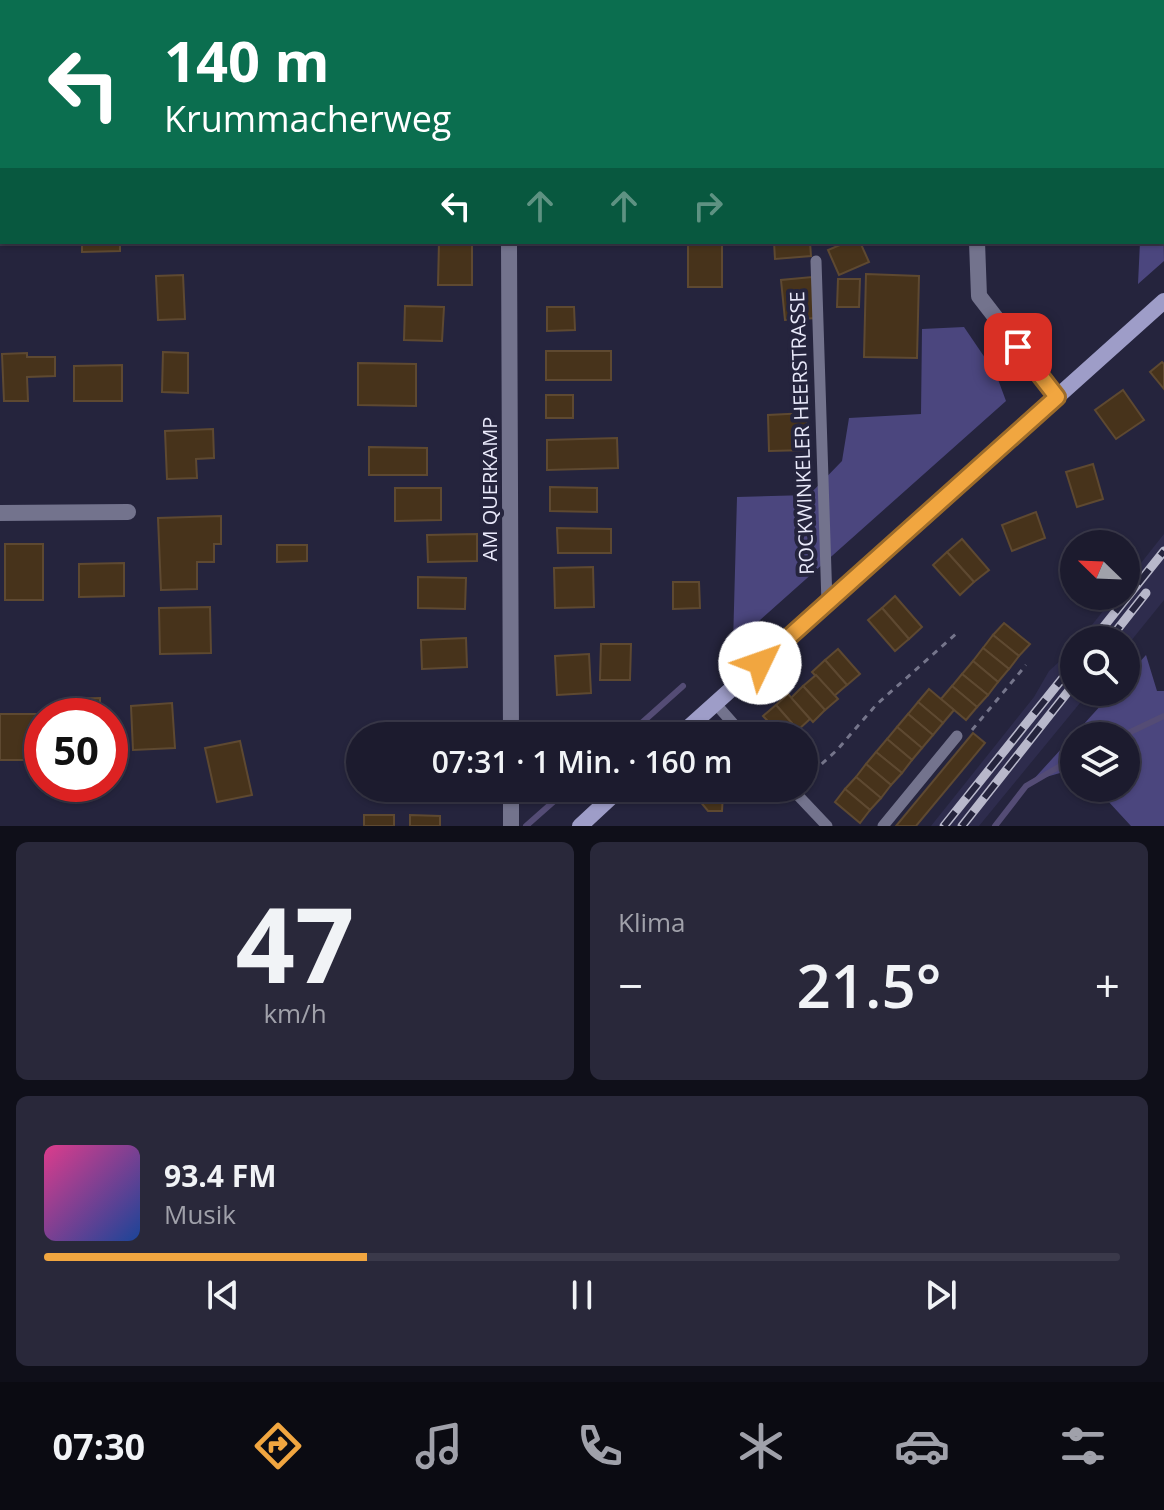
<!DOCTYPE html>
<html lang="de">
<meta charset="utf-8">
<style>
body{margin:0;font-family:"Open Sans",sans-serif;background:#29283a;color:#f1f3f6;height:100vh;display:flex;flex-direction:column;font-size:30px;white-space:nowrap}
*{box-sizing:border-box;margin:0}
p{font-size:26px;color:#a0a1aa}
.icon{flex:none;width:44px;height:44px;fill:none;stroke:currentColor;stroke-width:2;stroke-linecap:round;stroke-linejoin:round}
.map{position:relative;height:826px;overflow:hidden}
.panel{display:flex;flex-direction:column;gap:16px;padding:16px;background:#0f0f19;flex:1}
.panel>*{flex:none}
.hud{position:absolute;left:0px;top:0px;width:1164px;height:244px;box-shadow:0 2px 6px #0004,0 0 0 2px #3a394a;background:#0b6e4f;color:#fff;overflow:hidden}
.needle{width:52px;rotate:293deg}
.fabs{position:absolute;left:1060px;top:530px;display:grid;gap:16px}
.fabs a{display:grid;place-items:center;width:80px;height:80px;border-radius:50%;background:#1c1b2e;box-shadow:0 2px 6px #0004,0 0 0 2px #3a394a;font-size:40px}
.speed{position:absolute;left:24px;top:698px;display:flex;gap:16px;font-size:40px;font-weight:700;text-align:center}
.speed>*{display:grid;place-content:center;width:104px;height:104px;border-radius:50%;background:#1c1b2e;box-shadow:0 2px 6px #0004,0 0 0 2px #3a394a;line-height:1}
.speed .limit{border:12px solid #d22;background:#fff;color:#111}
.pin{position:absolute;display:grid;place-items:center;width:68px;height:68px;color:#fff;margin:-34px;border-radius:16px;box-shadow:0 4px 12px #0006}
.me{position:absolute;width:88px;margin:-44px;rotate:48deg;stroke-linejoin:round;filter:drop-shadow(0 0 6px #0008)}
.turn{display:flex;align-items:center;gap:28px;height:168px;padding:0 32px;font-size:36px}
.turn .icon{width:104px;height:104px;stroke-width:2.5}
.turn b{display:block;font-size:56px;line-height:68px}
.lanes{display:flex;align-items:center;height:76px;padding:0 32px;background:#0003;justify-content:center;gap:40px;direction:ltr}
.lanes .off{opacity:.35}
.big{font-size:60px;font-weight:600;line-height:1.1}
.panel .card{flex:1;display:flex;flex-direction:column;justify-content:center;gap:12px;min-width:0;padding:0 28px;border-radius:12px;background:#29283a}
.panel .dial{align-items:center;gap:0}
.dial b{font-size:104px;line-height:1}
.song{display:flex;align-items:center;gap:24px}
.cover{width:96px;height:96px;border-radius:12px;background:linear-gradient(135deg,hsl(330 70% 55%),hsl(220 70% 35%))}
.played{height:8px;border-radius:4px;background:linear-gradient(90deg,#f1a640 30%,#3a394a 30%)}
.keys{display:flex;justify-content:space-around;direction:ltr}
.heat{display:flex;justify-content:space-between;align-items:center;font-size:44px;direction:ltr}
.panel .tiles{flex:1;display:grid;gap:16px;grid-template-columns:1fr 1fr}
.card:last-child{grid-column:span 2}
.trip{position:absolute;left:346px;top:722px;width:472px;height:80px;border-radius:40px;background:#1c1b2e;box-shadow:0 2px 6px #0004,0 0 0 2px #3a394a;font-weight:600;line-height:80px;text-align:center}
.dock{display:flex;height:128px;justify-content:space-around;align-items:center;background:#0b0b12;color:#a0a1aa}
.dock .icon{width:56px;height:56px}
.dock .current{color:#f1a640}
.dock b{font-size:36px;color:#f1f3f6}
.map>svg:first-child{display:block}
.built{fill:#2e2c4d}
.forest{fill:#4b467e}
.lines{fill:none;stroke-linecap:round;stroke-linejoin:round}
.stream{stroke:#544c75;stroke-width:6}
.building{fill:#47331b;stroke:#5e4931;stroke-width:2}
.path{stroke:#75758b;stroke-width:3;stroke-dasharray:6 6;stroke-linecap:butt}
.lane{stroke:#73738d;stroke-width:11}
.street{stroke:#73738d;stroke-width:16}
.secondary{stroke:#9e9dc8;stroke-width:16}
.rail-casing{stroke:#b8b8cb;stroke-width:9}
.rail{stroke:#25243d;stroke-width:6;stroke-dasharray:18;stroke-linecap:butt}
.route-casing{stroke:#9d6c2a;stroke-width:20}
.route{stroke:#f1a640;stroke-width:14}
.labels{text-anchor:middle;stroke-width:8;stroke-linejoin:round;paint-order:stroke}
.street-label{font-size:20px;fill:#eaeafb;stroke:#25243d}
</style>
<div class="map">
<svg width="1164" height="826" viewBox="0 0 1164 826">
<rect width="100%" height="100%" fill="#25243d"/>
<!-- built -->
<g class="built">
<path d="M 1164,534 L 1164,600 L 1126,647 L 1126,640 L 1080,640 L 1115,596 L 1126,596 L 1126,582 Z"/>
<path d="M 1074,648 L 1074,692 L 1089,692 L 979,826 L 931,826 L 1034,697 L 1049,671 Z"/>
</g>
<!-- forest -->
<g class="forest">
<path d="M 1162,158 L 1164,261 L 1138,284 L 1140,242 L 1162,242 Z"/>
<path d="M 964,327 L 996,374 L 1006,401 L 733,644 L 737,497 L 809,495 L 842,461 L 849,418 L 921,414 L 922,329 Z"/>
<path d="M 1146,655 L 1157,691 L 1164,691 L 1164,826 L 1131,826 L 1107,800 L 1105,788 L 1126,788 L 1126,736 L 1074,736 L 1074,769 L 1032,781 L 1113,692 L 1126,692 L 1126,677 Z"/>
</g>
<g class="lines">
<!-- stream -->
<g class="stream">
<path d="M 627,736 L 683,686"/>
<path d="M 1122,736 L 1164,716"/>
<path d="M 526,826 L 569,788"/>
<path d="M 995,826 L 1026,786 L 1074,758"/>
</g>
</g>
<!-- building -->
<g class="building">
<path d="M 82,242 L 120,242 L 120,251 L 82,252 Z"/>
<path d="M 439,242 L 472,242 L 472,285 L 438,285 Z"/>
<path d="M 774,242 L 810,242 L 811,256 L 775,259 Z"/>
<path d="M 847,242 L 860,242 L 869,262 L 839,275 L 828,250 Z"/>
<rect x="688" y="243" width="34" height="44"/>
<path d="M 866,274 L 919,276 L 917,358 L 864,357 Z"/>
<path d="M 183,275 L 185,319 L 158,320 L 156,276 Z"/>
<path d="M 812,277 L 816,318 L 785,320 L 781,280 Z"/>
<path d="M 838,279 L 860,279 L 859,307 L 837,307 Z"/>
<path d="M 405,306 L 444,307 L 442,341 L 404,340 Z"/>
<path d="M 547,307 L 574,307 L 575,330 L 547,331 Z"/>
<rect x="546" y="351" width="65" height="29"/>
<path d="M 163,352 L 188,353 L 188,393 L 162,392 Z"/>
<path d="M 27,353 L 27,357 L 55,357 L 55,376 L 27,377 L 28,401 L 4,401 L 2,354 Z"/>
<path d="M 1162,362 L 1164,364 L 1164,389 L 1150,372 Z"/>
<path d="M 358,363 L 416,364 L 416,406 L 358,405 Z"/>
<path d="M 122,365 L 122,401 L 74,401 L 74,366 Z"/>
<path d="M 1123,390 L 1144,420 L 1116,439 L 1095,410 Z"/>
<rect x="546" y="395" width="27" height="23"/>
<path d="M 807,413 L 808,450 L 769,451 L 768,415 Z"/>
<path d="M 213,429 L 214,458 L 196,459 L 197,478 L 167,479 L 165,431 Z"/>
<path d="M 617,438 L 618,468 L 547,470 L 547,440 Z"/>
<path d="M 369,447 L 427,448 L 427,475 L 369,475 Z"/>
<path d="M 1093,464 L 1103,499 L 1077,507 L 1066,472 Z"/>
<path d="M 550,487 L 597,488 L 597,512 L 550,511 Z"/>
<path d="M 395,488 L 441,488 L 441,520 L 395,521 Z"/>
<path d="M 1036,512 L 1045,538 L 1012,551 L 1002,525 Z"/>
<path d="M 221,516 L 221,544 L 214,544 L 214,562 L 197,562 L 197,589 L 161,590 L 158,518 Z"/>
<path d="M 557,528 L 611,529 L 611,553 L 558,553 Z"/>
<path d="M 477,534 L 477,561 L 428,562 L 427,535 Z"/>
<path d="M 962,539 L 989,570 L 974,582 L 947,552 Z"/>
<rect x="5" y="544" width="38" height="56"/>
<path d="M 277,545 L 307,545 L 307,561 L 277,562 Z"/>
<path d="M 947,552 L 974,582 L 960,595 L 933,565 Z"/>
<path d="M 124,563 L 124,596 L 79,597 L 79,564 Z"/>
<path d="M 593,567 L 594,607 L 555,608 L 554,568 Z"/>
<path d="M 418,577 L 466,578 L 465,609 L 418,608 Z"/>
<path d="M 673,582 L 699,582 L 700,608 L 673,609 Z"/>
<path d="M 895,596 L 922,627 L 909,639 L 882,608 Z"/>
<path d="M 210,607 L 211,653 L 160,654 L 159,608 Z"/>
<path d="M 882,608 L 909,639 L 895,651 L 868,620 Z"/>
<path d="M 1004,623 L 1030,644 L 1019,656 L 993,635 Z"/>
<path d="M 993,635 L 1019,656 L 1009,669 L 983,648 Z"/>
<path d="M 466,638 L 467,667 L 422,669 L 421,640 Z"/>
<path d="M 601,644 L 631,644 L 630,680 L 600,680 Z"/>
<path d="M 983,648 L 1009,669 L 998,682 L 973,661 Z"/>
<path d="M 838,649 L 860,674 L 847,685 L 825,660 Z"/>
<path d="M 589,654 L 591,693 L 557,695 L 555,656 Z"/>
<path d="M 825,660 L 847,685 L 834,696 L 812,672 Z"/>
<path d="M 973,661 L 998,682 L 988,695 L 962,674 Z"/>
<path d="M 962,674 L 988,695 L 977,707 L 952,686 Z"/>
<path d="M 816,675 L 838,699 L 825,710 L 803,686 Z"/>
<path d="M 803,686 L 825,710 L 813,722 L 791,698 Z"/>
<path d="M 952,686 L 977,707 L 966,720 L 941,699 Z"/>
<path d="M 929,689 L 954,710 L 943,723 L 918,702 Z"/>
<path d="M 788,694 L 810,719 L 798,730 L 776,705 Z"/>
<path d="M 100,698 L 100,716 L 66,716 L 66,699 Z"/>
<path d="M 918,702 L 943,723 L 933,735 L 908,714 Z"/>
<path d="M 172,703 L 175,748 L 133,750 L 131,706 Z"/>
<path d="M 776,705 L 798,730 L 791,736 L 782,736 L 763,716 Z"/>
<rect x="0" y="714" width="38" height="46"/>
<path d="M 908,714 L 933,735 L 922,748 L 897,727 Z"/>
<path d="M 897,727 L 922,748 L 912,760 L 887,739 Z"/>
<path d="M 973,733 L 985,743 L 916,826 L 896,826 Z"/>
<path d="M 887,739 L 912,760 L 902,773 L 876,752 Z"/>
<path d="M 240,741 L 252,795 L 217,802 L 205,748 Z"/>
<path d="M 876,752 L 902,773 L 891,785 L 866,764 Z"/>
<path d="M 866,764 L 891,785 L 881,798 L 856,777 Z"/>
<path d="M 856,777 L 881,798 L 870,810 L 845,789 Z"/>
<path d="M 717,788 L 723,794 L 722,811 L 708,811 L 690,789 Z"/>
<path d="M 845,789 L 870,810 L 860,823 L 835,802 Z"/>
<rect x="364" y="815" width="30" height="11"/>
<path d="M 410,815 L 440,816 L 440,826 L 410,826 Z"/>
</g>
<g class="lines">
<!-- path -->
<g class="path">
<path d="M 972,730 L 1026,665"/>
<path d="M 804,780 L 837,750 L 876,705 L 957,633"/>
</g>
<!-- lane -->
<g class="lane">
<path d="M 816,261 L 827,603"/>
<path d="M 715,703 L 744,736"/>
<path d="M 791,788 L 827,826"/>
<path d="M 883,826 L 957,736"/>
</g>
<!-- street -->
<g class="street">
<path d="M 509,2 L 509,0"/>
<path d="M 993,2 L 994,0"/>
<path d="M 0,158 L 2,158"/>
<path d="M 509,242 L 511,736"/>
<path d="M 977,242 L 979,296 L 1057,397"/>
<path d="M 0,513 L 128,512"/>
<path d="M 511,788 L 511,826"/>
</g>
<!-- secondary -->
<g class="secondary">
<path d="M 679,736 L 1164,301"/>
<path d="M 580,826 L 621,788"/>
</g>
<defs>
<g id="rail">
<path d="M 1093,640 L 1164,551"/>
<path d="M 1109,640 L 1146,593"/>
<path d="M 944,826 L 1074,664"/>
<path d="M 962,826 L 1074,684"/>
</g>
</defs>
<!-- rail casing -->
<use href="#rail" class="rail-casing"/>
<!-- rail -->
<use href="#rail" class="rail"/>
</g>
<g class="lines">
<defs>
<path id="route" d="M 760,663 L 1057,397 L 1018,347"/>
</defs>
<!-- route casing -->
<use href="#route" class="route-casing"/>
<!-- route -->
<use href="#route" class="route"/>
</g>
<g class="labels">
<!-- street labels -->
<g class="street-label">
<text transform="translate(802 433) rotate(-92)" y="7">ROCKWINKELER HEERSTRASSE</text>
<text transform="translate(490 489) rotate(-90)" y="7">AM QUERKAMP</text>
</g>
</g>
</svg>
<div class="fabs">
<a><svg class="needle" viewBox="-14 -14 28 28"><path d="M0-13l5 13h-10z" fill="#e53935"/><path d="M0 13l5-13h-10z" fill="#a0a1aa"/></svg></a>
<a><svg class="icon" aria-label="search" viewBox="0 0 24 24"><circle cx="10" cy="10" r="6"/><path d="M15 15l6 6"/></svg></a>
<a><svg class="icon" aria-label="layers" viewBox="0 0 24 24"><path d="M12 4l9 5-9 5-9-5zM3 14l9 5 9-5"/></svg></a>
</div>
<div class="speed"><div class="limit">50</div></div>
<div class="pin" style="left:1018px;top:347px;background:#d93025"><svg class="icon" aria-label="arrive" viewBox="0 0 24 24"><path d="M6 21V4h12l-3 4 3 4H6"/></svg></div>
<svg class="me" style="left:760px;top:663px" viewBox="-20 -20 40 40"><circle r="19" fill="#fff"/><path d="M0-13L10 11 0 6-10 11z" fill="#f1a640"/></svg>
<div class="trip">07:31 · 1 Min. · 160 m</div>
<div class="hud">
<div class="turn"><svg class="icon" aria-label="left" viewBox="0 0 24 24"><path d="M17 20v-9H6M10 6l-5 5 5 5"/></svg><div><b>140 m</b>Krummacherweg</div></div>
<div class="lanes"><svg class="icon" aria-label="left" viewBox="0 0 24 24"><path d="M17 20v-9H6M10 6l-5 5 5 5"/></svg><svg class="icon off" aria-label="ahead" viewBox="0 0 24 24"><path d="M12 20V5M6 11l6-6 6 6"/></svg><svg class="icon off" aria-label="ahead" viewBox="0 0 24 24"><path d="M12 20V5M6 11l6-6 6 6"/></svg><svg class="icon off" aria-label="right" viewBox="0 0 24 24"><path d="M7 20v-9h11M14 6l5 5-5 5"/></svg></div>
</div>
</div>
<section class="panel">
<div class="tiles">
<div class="card dial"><b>47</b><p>km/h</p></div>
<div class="card"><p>Klima</p>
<div class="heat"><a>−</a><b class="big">21.5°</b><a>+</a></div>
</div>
<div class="card">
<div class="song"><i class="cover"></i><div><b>93.4 FM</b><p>Musik</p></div></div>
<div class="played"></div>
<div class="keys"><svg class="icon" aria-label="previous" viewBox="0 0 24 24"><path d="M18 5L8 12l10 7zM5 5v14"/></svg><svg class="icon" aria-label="pause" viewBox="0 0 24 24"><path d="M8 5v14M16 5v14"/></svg><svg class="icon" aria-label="next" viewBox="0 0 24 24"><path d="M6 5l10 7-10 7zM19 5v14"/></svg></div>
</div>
</div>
</section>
<nav class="dock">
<b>07:30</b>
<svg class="icon current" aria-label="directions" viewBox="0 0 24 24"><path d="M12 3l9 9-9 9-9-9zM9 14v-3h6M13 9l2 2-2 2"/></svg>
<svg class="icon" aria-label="music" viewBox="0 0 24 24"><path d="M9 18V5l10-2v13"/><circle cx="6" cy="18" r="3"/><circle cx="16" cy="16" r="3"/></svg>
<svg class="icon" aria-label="phone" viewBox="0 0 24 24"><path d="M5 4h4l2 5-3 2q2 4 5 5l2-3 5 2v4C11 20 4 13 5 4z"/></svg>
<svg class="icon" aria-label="climate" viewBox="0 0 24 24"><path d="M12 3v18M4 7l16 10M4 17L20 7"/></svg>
<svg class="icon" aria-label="car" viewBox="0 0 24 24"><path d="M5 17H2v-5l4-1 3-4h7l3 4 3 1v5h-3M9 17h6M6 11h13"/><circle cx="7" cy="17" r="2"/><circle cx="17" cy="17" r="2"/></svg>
<svg class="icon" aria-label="filters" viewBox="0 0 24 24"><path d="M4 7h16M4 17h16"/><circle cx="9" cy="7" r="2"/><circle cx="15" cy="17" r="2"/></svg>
</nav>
